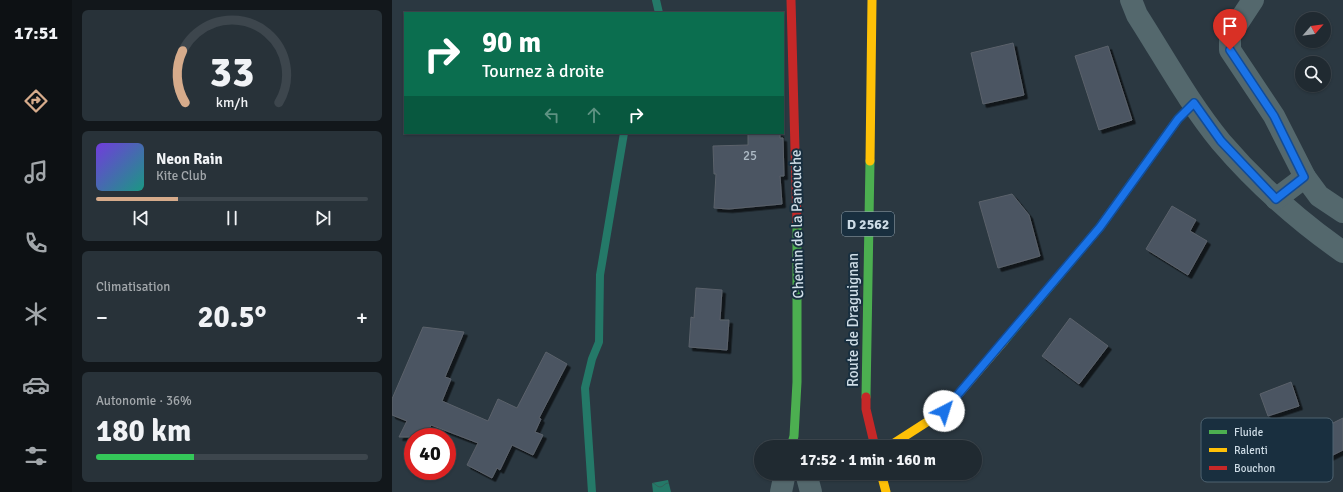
<!DOCTYPE html>
<html lang="fr">
<meta charset="utf-8">
<style>
body{margin:0;font-family:Signika,sans-serif;background:#283239;color:#f1f3f6;height:100vh;display:flex;flex-direction:column;font-size:15px;white-space:nowrap}
*{box-sizing:border-box;margin:0}
p{font-size:13px;color:#a2a7ab}
.icon{flex:none;width:22px;height:22px;fill:none;stroke:currentColor;stroke-width:2;stroke-linecap:round;stroke-linejoin:round}
.map{position:relative;flex:1;overflow:hidden}
.details{display:flex;flex-direction:column;gap:10px;padding:10px;background:#12171b;width:320px}
.details>*{flex:none}
.guide{position:absolute;left:12px;top:12px;width:380px;height:122px;border-radius:0px;box-shadow:0 1px 3px #0004,0 0 0 1px #3d464d;background:#0b6e4f;color:#fff;overflow:hidden}
.needle{width:26px;rotate:62deg}
.controls{position:absolute;left:903px;top:12px;display:grid;gap:8px}
.controls a{display:grid;place-items:center;width:36px;height:36px;border-radius:50%;background:#202a31;box-shadow:0 1px 3px #0004,0 0 0 1px #3d464d;font-size:20px}
.speed{position:absolute;left:12px;top:428px;display:flex;gap:8px;font-size:20px;font-weight:700;text-align:center}
.speed>*{display:grid;place-content:center;width:52px;height:52px;border-radius:50%;background:#202a31;box-shadow:0 1px 3px #0004,0 0 0 1px #3d464d;line-height:1}
.speed .limit{border:6px solid #d22;background:#fff;color:#111}
.pin{position:absolute;display:grid;place-items:center;width:34px;height:34px;color:#fff;margin:-41px -17px;border-radius:50% 50% 50% 0;rotate:-45deg;box-shadow:0 0 4px #0007}
.pin .icon{rotate:45deg}
.me{position:absolute;width:44px;margin:-22px;rotate:40deg;stroke-linejoin:round;filter:drop-shadow(0 0 3px #0008)}
.turn{display:flex;align-items:center;gap:14px;height:84px;padding:0 12px;font-size:18px}
.turn .icon{width:52px;height:52px;stroke-width:2.5}
.turn b{display:block;font-size:28px;line-height:34px}
.lanes{display:flex;align-items:center;height:38px;padding:0 12px;background:#0003;justify-content:center;gap:20px;direction:ltr}
.lanes .off{opacity:.35}
.big{font-size:30px;font-weight:800;line-height:1.1}
.details .tile{flex:1;display:flex;flex-direction:column;justify-content:center;gap:6px;min-width:0;padding:0 14px;border-radius:6px;background:#283239}
.details .dial{align-items:center;gap:0}
.dial svg{height:104px;overflow:visible;fill:none;stroke:#3d464d;stroke-width:7;stroke-linecap:round;text-anchor:middle}
.dial text{fill:#f1f3f6;stroke:none}
.song{display:flex;align-items:center;gap:12px}
.cover{width:48px;height:48px;border-radius:6px;background:linear-gradient(135deg,hsl(260 70% 55%),hsl(170 70% 35%))}
.played{height:4px;border-radius:2px;background:linear-gradient(90deg,#d6ab8b 30%,#3d464d 30%)}
.keys{display:flex;justify-content:space-around;direction:ltr}
.heat{display:flex;justify-content:space-between;align-items:center;font-size:22px;direction:ltr}
.charge{height:6px;border-radius:3px;background:linear-gradient(90deg,#34c759 36%,#3d464d 0)}
.trip{position:absolute;left:362px;top:440px;width:228px;height:40px;border-radius:20px;background:#202a31;box-shadow:0 1px 3px #0004,0 0 0 1px #3d464d;font-weight:800;line-height:40px;text-align:center}
main{display:flex;flex:1;min-height:0}
.menu{display:flex;flex-direction:column;width:72px;justify-content:space-around;align-items:center;background:#0d1114;color:#a2a7ab}
.menu .icon{width:28px;height:28px}
.menu .selected{color:#d6ab8b}
.menu b{font-size:18px;color:#f1f3f6}
.map>svg:first-child{display:block}
.water{fill:url(#water-waves)}
.lines{fill:none;stroke-linecap:round;stroke-linejoin:round}
.stream{stroke:#247968;stroke-width:8}
.building{fill:#4b5462;stroke:#5b626b;filter:url(#shadow)}
.street{stroke:#54686d;stroke-width:22}
.fast{stroke:#4caf50;stroke-width:9}
.slow{stroke:#ffc107;stroke-width:9}
.jam{stroke:#c62828;stroke-width:9}
.route-casing{stroke:#114b97;stroke-width:10}
.route{stroke:#1a73e8;stroke-width:7}
.labels{text-anchor:middle;stroke-width:4;stroke-linejoin:round;paint-order:stroke}
.number-label{font-size:13px;fill:#adbac5}
.shield{fill:#192f3f;stroke:#98a8b4;stroke-width:1}
.shield-label{font-size:14px;font-weight:bold;fill:#cedce6}
.street-label{font-size:15px;fill:#cedce6;stroke:#192f3f}
.key{fill:#192f3f;stroke:#4f6371;stroke-width:1}
.key-label{font-size:11px;fill:#cedce6}
</style>
<main>
<nav class="menu">
<b>17:51</b>
<svg class="icon selected" aria-label="directions" viewBox="0 0 24 24"><path d="M12 3l9 9-9 9-9-9zM9 14v-3h6M13 9l2 2-2 2"/></svg>
<svg class="icon" aria-label="music" viewBox="0 0 24 24"><path d="M9 18V5l10-2v13"/><circle cx="6" cy="18" r="3"/><circle cx="16" cy="16" r="3"/></svg>
<svg class="icon" aria-label="phone" viewBox="0 0 24 24"><path d="M5 4h4l2 5-3 2q2 4 5 5l2-3 5 2v4C11 20 4 13 5 4z"/></svg>
<svg class="icon" aria-label="climate" viewBox="0 0 24 24"><path d="M12 3v18M4 7l16 10M4 17L20 7"/></svg>
<svg class="icon" aria-label="car" viewBox="0 0 24 24"><path d="M5 17H2v-5l4-1 3-4h7l3 4 3 1v5h-3M9 17h6M6 11h13"/><circle cx="7" cy="17" r="2"/><circle cx="17" cy="17" r="2"/></svg>
<svg class="icon" aria-label="filters" viewBox="0 0 24 24"><path d="M4 7h16M4 17h16"/><circle cx="9" cy="7" r="2"/><circle cx="15" cy="17" r="2"/></svg>
</nav>
<section class="details">
<div class="tile dial"><svg viewBox="0 0 100 80">
<path d="M14 69A42 42 0 1 1 86 69"/>
<path d="M14 69A42 42 0 0 1 12 29" stroke="#d6ab8b"/>
<text x="50" y="56" font-size="32" font-weight="700">33</text>
<text x="50" y="72" font-size="11">km/h</text>
</svg></div>
<div class="tile">
<div class="song"><i class="cover"></i><div><b>Neon Rain</b><p>Kite Club</p></div></div>
<div class="played"></div>
<div class="keys"><svg class="icon" aria-label="previous" viewBox="0 0 24 24"><path d="M18 5L8 12l10 7zM5 5v14"/></svg><svg class="icon" aria-label="pause" viewBox="0 0 24 24"><path d="M8 5v14M16 5v14"/></svg><svg class="icon" aria-label="next" viewBox="0 0 24 24"><path d="M6 5l10 7-10 7zM19 5v14"/></svg></div>
</div>
<div class="tile"><p>Climatisation</p>
<div class="heat"><a>−</a><b class="big">20.5°</b><a>+</a></div>
</div>
<div class="tile"><p>Autonomie · 36%</p><b class="big">180 km</b><div class="charge"></div></div>
</section>
<div class="map">
<svg width="951" height="492" viewBox="0 0 951 492">
<defs>
<pattern id="water-waves" width="16" height="10" patternUnits="userSpaceOnUse"><rect width="16" height="10" fill="#247968"/><path d="M0 5q4-4 8 0t8 0" fill="none" stroke="#306058"/></pattern>
<filter id="shadow"><feDropShadow dx="3.5" dy="3.5" stdDeviation="0" flood-color="#0009"/></filter>
</defs>
<rect width="100%" height="100%" fill="#2b3841"/>
<!-- water -->
<path class="water" d="M 276,480 L 279,492 L 261,492 L 260,483 Z"/>
<g class="lines">
<!-- stream -->
<g class="stream">
<path d="M 264,0 L 267,13"/>
<path d="M 200,492 L 193,388 L 200,359 L 207,342 L 208,275 L 232,133"/>
</g>
</g>
<!-- building -->
<g class="building">
<path d="M 621,43 L 632,95 L 591,104 L 579,53 Z"/>
<path d="M 716,46 L 740,120 L 707,130 L 683,56 Z"/>
<path d="M 356,133 L 388,133 L 388,138 L 391,138 L 392,176 L 388,176 L 390,204 L 337,209 L 322,208 L 324,174 L 322,174 L 321,146 L 356,145 Z"/>
<path d="M 620,194 L 637,215 L 648,256 L 606,268 L 587,202 Z"/>
<path d="M 780,206 L 804,220 L 798,231 L 815,241 L 796,275 L 754,249 Z"/>
<path d="M 304,288 L 330,290 L 328,320 L 337,320 L 335,350 L 297,347 L 299,317 L 302,318 Z"/>
<path d="M 678,318 L 716,346 L 687,384 L 650,356 Z"/>
<path d="M 31,327 L 72,332 L 53,377 L 59,379 L 50,401 L 96,421 L 106,399 L 125,408 L 154,352 L 175,364 L 147,418 L 149,419 L 143,432 L 151,435 L 141,455 L 120,445 L 108,470 L 105,468 L 100,478 L 75,465 L 86,443 L 39,425 L 34,437 L 7,437 L 15,421 L 0,415 L 0,399 Z"/>
<path d="M 899,382 L 907,406 L 876,416 L 868,394 Z"/>
<path d="M 951,418 L 951,450 L 933,459 L 921,433 Z"/>
</g>
<g class="lines">
<!-- street -->
<g class="street">
<path d="M 739,0 L 745,15 C 772,57 797,103 829,142 C 864,183 907,221 951,252"/>
<path d="M 861,0 L 838,35 L 838,50 L 882,116 L 913,177 L 884,199"/>
<path d="M 913,177 L 927,196 L 951,212"/>
<path d="M 414,473 L 419,492"/>
<path d="M 389,492 L 393,473"/>
</g>
<!-- fast -->
<g class="fast">
<path d="M 612,341 L 708,227 L 786,119 L 802,103"/>
<path d="M 474,397 L 478,161"/>
<path d="M 399,447 L 402,436 L 405,382 L 405,224"/>
</g>
<!-- slow -->
<g class="slow">
<path d="M 478,161 L 480,0"/>
<path d="M 496,447 L 552,411 L 612,341"/>
<path d="M 489,473 L 494,492"/>
</g>
<!-- jam -->
<g class="jam">
<path d="M 399,0 L 405,224"/>
<path d="M 474,397 L 474,409 L 483,447"/>
</g>
</g>
<g class="lines">
<defs>
<path id="route" d="M 552,411 L 708,227 L 786,119 L 802,103 L 829,141 L 884,199 L 912,177 L 882,116 L 838,50"/>
</defs>
<!-- route casing -->
<use href="#route" class="route-casing"/>
<!-- route -->
<use href="#route" class="route"/>
</g>
<g class="labels">
<!-- number labels -->
<g class="number-label">
<text x="358" y="160">25</text>
</g>
<!-- shield labels -->
<rect class="shield" x="450" y="212" width="52" height="24" rx="3"/>
<g class="shield-label">
<text x="476" y="229">D 2562</text>
</g>
<!-- street labels -->
<g class="street-label">
<text transform="translate(405 224) rotate(-91)" y="5">Chemin de la Panouche</text>
<text transform="translate(461 320) rotate(-90)" y="5">Route de Draguignan</text>
</g>
</g>
<!-- legend -->
<rect x="809" y="418" width="132" height="64" rx="6" class="key"/>
<rect x="817" y="430" width="18" height="4" fill="#4caf50"/>
<rect x="817" y="448" width="18" height="4" fill="#ffc107"/>
<rect x="817" y="466" width="18" height="4" fill="#c62828"/>
<g class="key-label">
<text x="842" y="436">Fluide</text>
<text x="842" y="454">Ralenti</text>
<text x="842" y="472">Bouchon</text>
</g>
</svg>
<div class="controls">
<a><svg class="needle" viewBox="-14 -14 28 28"><path d="M0-13l5 13h-10z" fill="#e53935"/><path d="M0 13l5-13h-10z" fill="#a2a7ab"/></svg></a>
<a><svg class="icon" aria-label="search" viewBox="0 0 24 24"><circle cx="10" cy="10" r="6"/><path d="M15 15l6 6"/></svg></a>
</div>
<div class="speed"><div class="limit">40</div></div>
<div class="pin" style="left:838px;top:50px;background:#d93025"><svg class="icon" aria-label="arrive" viewBox="0 0 24 24"><path d="M6 21V4h12l-3 4 3 4H6"/></svg></div>
<svg class="me" style="left:552px;top:411px" viewBox="-20 -20 40 40"><circle r="19" fill="#fff"/><path d="M0-13L10 11 0 6-10 11z" fill="#1a73e8"/></svg>
<div class="trip">17:52 · 1 min · 160 m</div>
<div class="guide">
<div class="turn"><svg class="icon" aria-label="right" viewBox="0 0 24 24"><path d="M7 20v-9h11M14 6l5 5-5 5"/></svg><div><b>90 m</b>Tournez à droite</div></div>
<div class="lanes"><svg class="icon off" aria-label="left" viewBox="0 0 24 24"><path d="M17 20v-9H6M10 6l-5 5 5 5"/></svg><svg class="icon off" aria-label="ahead" viewBox="0 0 24 24"><path d="M12 20V5M6 11l6-6 6 6"/></svg><svg class="icon" aria-label="right" viewBox="0 0 24 24"><path d="M7 20v-9h11M14 6l5 5-5 5"/></svg></div>
</div>
</div>
</main>
